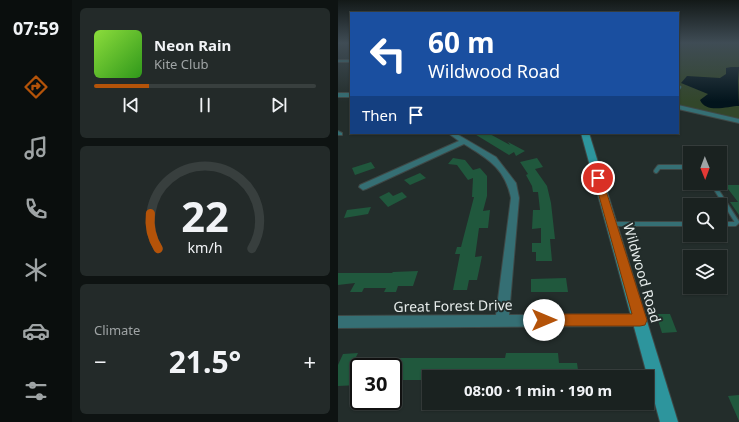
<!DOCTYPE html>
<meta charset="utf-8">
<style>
body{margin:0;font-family:"Noto Sans",sans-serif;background:#232a29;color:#f1f3f6;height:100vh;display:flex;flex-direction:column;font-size:15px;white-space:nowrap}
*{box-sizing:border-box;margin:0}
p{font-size:13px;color:#9fa4a5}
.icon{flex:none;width:22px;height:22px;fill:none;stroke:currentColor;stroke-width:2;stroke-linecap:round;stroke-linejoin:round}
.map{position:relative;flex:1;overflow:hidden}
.side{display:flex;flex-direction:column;gap:8px;padding:8px;background:#0e1312;width:266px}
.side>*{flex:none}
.banner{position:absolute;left:12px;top:12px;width:329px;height:122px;border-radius:0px;box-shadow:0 1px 3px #0004,0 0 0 1px #383f3e;background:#1a4fa0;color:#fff;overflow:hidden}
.needle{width:26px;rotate:179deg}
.controls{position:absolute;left:345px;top:146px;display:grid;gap:8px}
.controls a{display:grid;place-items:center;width:44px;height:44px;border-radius:0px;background:#1a2220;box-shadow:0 1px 3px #0004,0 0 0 1px #383f3e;font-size:20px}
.speed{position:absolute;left:12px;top:358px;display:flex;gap:8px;font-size:20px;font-weight:700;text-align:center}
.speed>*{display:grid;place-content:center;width:52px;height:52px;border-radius:50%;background:#1a2220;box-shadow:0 1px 3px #0004,0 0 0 1px #383f3e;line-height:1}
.speed .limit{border:2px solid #111;border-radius:6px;background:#fff;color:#111}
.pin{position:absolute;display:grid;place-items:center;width:34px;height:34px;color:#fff;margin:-17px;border:2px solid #fff;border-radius:50%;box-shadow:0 1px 4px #0007}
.me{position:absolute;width:44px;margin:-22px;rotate:90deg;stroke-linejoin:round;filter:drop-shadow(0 0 3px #0008)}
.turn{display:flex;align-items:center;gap:14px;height:84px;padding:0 12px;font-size:18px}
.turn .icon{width:52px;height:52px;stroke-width:2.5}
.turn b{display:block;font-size:28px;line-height:34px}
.then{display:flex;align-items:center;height:38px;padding:0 12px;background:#0003;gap:8px;font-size:15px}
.big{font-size:30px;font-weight:700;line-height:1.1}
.side .widget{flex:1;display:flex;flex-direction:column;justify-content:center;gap:6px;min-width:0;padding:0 14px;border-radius:6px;background:#232a29}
.side .dial{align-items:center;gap:0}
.dial svg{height:104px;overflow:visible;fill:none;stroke:#383f3e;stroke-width:7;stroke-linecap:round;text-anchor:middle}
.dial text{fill:#f1f3f6;stroke:none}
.song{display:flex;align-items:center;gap:12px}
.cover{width:48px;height:48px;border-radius:6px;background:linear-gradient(135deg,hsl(90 70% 55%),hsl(110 70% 35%))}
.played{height:4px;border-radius:2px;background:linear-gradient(90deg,#b45309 25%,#383f3e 25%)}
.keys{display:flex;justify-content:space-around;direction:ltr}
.heat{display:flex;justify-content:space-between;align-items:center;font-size:22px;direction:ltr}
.trip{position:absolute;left:84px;top:370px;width:232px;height:40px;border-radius:0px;background:#1a2220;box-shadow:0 1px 3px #0004,0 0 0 1px #383f3e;font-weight:700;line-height:40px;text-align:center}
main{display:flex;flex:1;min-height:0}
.dock{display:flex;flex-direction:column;width:72px;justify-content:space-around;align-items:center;background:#0a0e0d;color:#9fa4a5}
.dock .icon{width:28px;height:28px}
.dock .on{color:#b45309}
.dock b{font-size:18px;color:#f1f3f6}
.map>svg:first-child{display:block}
.green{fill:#32462a}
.water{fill:#02141c}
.building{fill:#20583d}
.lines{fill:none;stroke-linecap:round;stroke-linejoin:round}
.lane-far1-casing{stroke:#3e4846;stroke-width:3.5}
.lane-casing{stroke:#3e4846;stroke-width:6}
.street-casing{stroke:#3e4846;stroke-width:2}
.secondary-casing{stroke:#3e4846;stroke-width:2}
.lane-far1{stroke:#356f74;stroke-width:2.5}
.lane{stroke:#356f74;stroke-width:4}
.street{fill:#356f74;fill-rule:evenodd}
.secondary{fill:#2d959d;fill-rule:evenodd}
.route{fill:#b45309;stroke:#753606}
.labels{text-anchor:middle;stroke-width:4;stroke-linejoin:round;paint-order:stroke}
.near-street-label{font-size:14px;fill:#e6eceb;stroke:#232d2b}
</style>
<main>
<nav class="dock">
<b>07:59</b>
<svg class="icon on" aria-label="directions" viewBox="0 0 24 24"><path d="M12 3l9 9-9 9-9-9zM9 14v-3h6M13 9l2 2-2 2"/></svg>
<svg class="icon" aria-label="music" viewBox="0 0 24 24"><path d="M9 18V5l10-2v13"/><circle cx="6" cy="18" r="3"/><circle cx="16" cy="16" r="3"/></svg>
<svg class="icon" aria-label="phone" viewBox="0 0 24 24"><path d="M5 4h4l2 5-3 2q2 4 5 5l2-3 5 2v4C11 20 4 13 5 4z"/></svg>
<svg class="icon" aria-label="climate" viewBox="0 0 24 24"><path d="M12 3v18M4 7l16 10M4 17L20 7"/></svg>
<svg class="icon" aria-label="car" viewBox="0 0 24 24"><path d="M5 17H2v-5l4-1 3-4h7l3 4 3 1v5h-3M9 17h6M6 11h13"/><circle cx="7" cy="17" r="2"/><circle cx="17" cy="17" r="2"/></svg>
<svg class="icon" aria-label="filters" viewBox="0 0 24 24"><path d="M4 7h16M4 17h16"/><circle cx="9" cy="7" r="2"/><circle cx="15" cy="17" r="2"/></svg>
</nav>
<section class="side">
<div class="widget">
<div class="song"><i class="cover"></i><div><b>Neon Rain</b><p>Kite Club</p></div></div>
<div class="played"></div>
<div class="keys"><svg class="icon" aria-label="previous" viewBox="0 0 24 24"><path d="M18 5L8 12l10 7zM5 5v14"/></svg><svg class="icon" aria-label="pause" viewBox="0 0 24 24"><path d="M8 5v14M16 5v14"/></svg><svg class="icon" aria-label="next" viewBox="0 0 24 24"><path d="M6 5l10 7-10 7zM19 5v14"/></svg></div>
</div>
<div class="widget dial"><svg viewBox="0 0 100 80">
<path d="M14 69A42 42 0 1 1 86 69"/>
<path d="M14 69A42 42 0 0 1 8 42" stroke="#b45309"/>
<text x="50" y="56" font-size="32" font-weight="700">22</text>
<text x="50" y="72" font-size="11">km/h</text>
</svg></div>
<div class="widget"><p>Climate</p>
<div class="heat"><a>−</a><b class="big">21.5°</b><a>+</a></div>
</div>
</section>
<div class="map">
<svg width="401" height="422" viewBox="0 0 401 422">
<rect width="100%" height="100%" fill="#232d2b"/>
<!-- green -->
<path class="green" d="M 340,43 L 401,43 L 401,120 L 340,106 Z"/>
<!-- water -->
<path class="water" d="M 393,67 L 401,67 L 400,81 L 401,106 C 390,106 368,114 362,100 L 370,94 L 343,83 L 349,76 L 382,78 L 388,74 L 388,68 Z"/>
<!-- building -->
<g class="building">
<path d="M 135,133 L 150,133 L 172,145 L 170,142 L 187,151 L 178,156 L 176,152 L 171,155 Z"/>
<path d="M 115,158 L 127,160 L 135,170 L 142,168 L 149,176 L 149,196 L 145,211 L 152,210 L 150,228 L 141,228 L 137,257 L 144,256 L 142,266 L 139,280 L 131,280 L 129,290 L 115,290 L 122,254 L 117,254 L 119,247 L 123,247 L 136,197 L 134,197 L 135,178 L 130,180 L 119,165 L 110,164 Z"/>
<path d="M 199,158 L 205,167 L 197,169 L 209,186 L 213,203 L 217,239 L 212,239 L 214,261 L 198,261 L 198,252 L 194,252 L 194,243 L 203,243 L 203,228 L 194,229 L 195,210 L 202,210 L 200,192 L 195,192 L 194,186 L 188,175 L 190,174 L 182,162 Z"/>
<path d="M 33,162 L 37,168 L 17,175 L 14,168 Z"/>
<path d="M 82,173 L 88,178 L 72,185 L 66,180 Z"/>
<path d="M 387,185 L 401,185 L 401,215 L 392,202 L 400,202 Z"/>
<path d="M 51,192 L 55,196 L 64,192 L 69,197 L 50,207 L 41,197 Z"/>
<path d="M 33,207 L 30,214 L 6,218 L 9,210 Z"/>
<path d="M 80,271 L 75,286 L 60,286 L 58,292 L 46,292 L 48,288 L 26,288 L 24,292 L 12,292 L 17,283 L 0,285 L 0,273 L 54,273 L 55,272 Z"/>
<path d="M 228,278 L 230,292 L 193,292 L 193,279 Z"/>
<path d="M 318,314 L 332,314 L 339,332 L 324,333 Z"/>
<path d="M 20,353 L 16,361 L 21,361 L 21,385 L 0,386 L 0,365 L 5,354 Z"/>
<path d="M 168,353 L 220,353 L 221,363 L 239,363 L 241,377 L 91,377 L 91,380 L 55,380 L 55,367 L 25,367 L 25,361 L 44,361 L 45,358 L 167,358 Z"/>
<path d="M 401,395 L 401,421 L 390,396 Z"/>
</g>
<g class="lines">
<defs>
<path id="lane-far1" d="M 340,86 L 342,87 L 340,90"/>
<g id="lane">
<path d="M 318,171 L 321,167 L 352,167"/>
<path d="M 374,183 L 399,222 L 397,224 L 382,224"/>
<path d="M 273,224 L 352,224"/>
</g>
<g id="street">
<rect x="0" y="60" width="13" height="2"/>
<rect x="0" y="93" width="13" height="4"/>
<path d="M 340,105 L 401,119 L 401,123 L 340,109 Z"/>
<path d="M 0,131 L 4,133 L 4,135 L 0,135 Z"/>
<path d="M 110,133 L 117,133 L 158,157 L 178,183 L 181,198 L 171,315 L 302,314 L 306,316 L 308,320 L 306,324 L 302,326 L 0,328 L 0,316 L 158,315 L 173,198 C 167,168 150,159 126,144 L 28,189 L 25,190 L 21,187 L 22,185 L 121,141 Z"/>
</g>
<path id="secondary" d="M 243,133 L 251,133 L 340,422 L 322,422 Z"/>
</defs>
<!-- lane-far1 casing -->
<use href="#lane-far1" class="lane-far1-casing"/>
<!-- lane casing -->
<use href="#lane" class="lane-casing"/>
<!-- street casing -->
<use href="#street" class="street-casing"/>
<!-- secondary casing -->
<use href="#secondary" class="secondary-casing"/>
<!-- lane-far1 -->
<use href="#lane-far1" class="lane-far1"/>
<!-- lane -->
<use href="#lane" class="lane"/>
<!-- street -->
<use href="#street" class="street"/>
<!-- secondary -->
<use href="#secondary" class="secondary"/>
</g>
<!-- sky -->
<linearGradient id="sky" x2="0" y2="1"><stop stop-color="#131918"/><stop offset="0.42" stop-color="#3f4c55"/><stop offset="1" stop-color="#3f4c55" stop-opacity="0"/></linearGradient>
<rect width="401" height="102" fill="url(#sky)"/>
<!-- route -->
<path class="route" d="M 260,176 L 264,178 L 309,320 L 307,325 L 302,326 L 206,326 L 202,325 L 200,320 L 202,316 L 206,314 L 294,314 L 256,178 Z"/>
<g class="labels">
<!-- near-street labels -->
<g class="near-street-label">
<text transform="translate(304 273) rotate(74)" y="5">Wildwood Road</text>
<text transform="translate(115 306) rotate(-1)" y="5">Great Forest Drive</text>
</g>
</g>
</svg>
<div class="controls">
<a><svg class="needle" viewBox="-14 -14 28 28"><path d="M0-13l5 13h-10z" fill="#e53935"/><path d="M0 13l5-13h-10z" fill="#9fa4a5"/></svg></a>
<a><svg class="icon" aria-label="search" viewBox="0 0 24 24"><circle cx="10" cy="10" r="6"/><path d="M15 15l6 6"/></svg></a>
<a><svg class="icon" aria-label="layers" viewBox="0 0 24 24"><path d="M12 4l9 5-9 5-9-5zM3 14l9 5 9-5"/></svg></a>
</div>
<div class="speed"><div class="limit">30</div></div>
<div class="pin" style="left:260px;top:178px;background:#d93025"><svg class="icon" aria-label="arrive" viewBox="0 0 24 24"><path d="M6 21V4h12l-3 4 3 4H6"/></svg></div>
<svg class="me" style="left:206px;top:320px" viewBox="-20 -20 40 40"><circle r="19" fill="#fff"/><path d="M0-13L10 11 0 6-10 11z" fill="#b45309"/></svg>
<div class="trip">08:00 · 1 min · 190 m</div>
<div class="banner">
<div class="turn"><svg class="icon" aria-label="left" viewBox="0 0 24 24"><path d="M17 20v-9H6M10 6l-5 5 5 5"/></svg><div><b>60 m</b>Wildwood Road</div></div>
<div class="then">Then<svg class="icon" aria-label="arrive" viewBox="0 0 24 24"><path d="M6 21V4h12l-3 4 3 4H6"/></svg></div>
</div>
</div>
</main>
